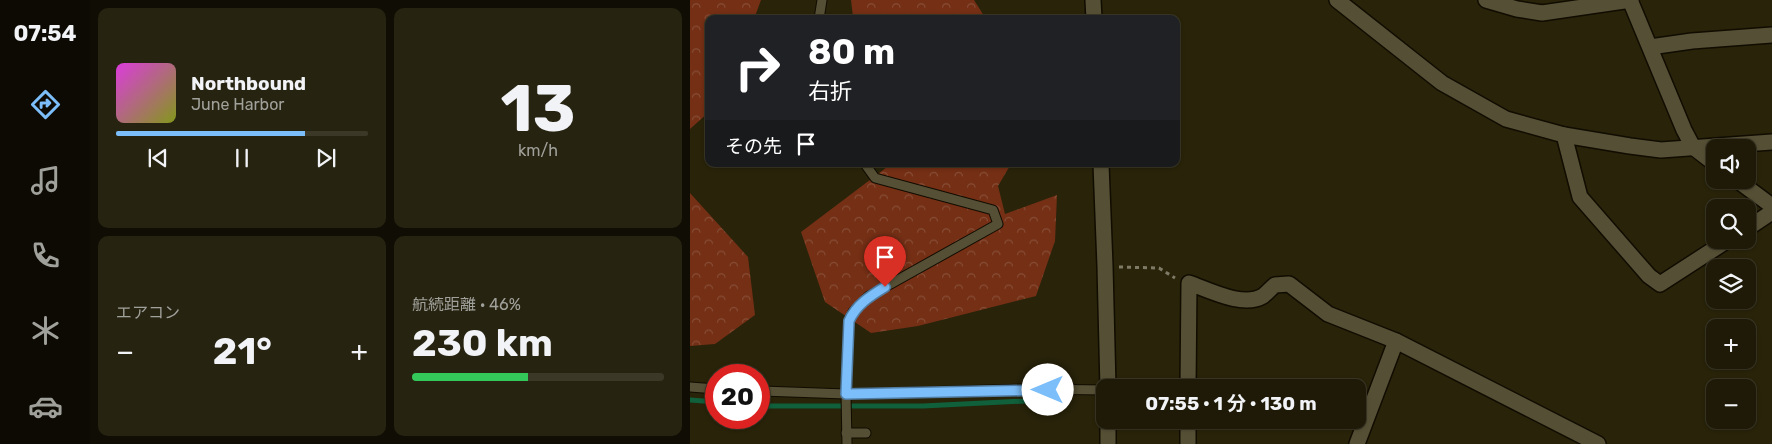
<!DOCTYPE html>
<html lang="ja">
<meta charset="utf-8">
<style>
body{margin:0;font-family:Rubik,"Noto Sans JP",sans-serif;background:#262311;color:#f1f3f6;height:100vh;display:flex;flex-direction:column;font-size:19px;white-space:nowrap}
*{box-sizing:border-box;margin:0}
p{font-size:16px;color:#a1a19b}
.icon{flex:none;width:28px;height:28px;fill:none;stroke:currentColor;stroke-width:2;stroke-linecap:round;stroke-linejoin:round}
.map{position:relative;flex:1;overflow:hidden}
.side{display:flex;flex-direction:column;gap:8px;padding:8px;background:#100e04;width:600px}
.side>*{flex:none}
.guide{position:absolute;left:15px;top:15px;width:475px;height:152px;border-radius:10px;box-shadow:0 1px 4px #0004,0 0 0 1px #3c3828;background:#202124;color:#fff;overflow:hidden}
.buttons{position:absolute;left:1016px;top:139px;display:grid;gap:10px}
.buttons a{display:grid;place-items:center;width:50px;height:50px;border-radius:10px;background:#1e1a07;box-shadow:0 1px 4px #0004,0 0 0 1px #3c3828;font-size:25px}
.speed{position:absolute;left:15px;top:364px;display:flex;gap:10px;font-size:25px;font-weight:700;text-align:center}
.speed>*{display:grid;place-content:center;width:65px;height:65px;border-radius:50%;background:#1e1a07;box-shadow:0 1px 4px #0004,0 0 0 1px #3c3828;line-height:1}
.speed .limit{border:8px solid #d22;background:#fff;color:#111}
.pin{position:absolute;display:grid;place-items:center;width:42px;height:42px;color:#fff;margin:-51px -21px;border-radius:50% 50% 50% 0;rotate:-45deg;box-shadow:0 0 5px #0007}
.pin .icon{rotate:45deg}
.me{position:absolute;width:55px;margin:-28px;rotate:270deg;stroke-linejoin:round;filter:drop-shadow(0 0 4px #0008)}
.turn{display:flex;align-items:center;gap:18px;height:105px;padding:0 20px;font-size:22px}
.turn .icon{width:65px;height:65px;stroke-width:2.5}
.turn b{display:block;font-size:35px;line-height:42px}
.then{display:flex;align-items:center;height:48px;padding:0 20px;background:#0003;gap:10px;font-size:19px}
.big{font-size:38px;font-weight:700;line-height:1.1}
.side .tile{flex:1;display:flex;flex-direction:column;justify-content:center;gap:8px;min-width:0;padding:0 18px;border-radius:10px;background:#262311}
.side .dial{align-items:center;gap:0}
.dial b{font-size:65px;line-height:1}
.song{display:flex;align-items:center;gap:15px}
.cover{width:60px;height:60px;border-radius:8px;background:linear-gradient(135deg,hsl(300 70% 55%),hsl(70 70% 35%))}
.played{height:5px;border-radius:2px;background:linear-gradient(90deg,#7cbef9 75%,#3c3828 75%)}
.keys{display:flex;justify-content:space-around;direction:ltr}
.heat{display:flex;justify-content:space-between;align-items:center;font-size:28px;direction:ltr}
.charge{height:8px;border-radius:4px;background:linear-gradient(90deg,#34c759 46%,#3c3828 0)}
.side .tiles{flex:1;display:grid;gap:8px;grid-template-columns:repeat(2,1fr)}
.trip{position:absolute;left:406px;top:379px;width:270px;height:50px;border-radius:10px;background:#1e1a07;box-shadow:0 1px 4px #0004,0 0 0 1px #3c3828;font-weight:700;line-height:50px;text-align:center}
main{display:flex;flex:1;min-height:0}
.dock{display:flex;flex-direction:column;width:90px;justify-content:space-around;align-items:center;background:#0c0a03;color:#a1a19b}
.dock .icon{width:35px;height:35px}
.dock .active{color:#7cbef9}
.dock b{font-size:22px;color:#f1f3f6}
.map>svg:first-child{display:block}
.forest{fill:url(#forest-crowns)}
.lines{fill:none;stroke-linecap:round;stroke-linejoin:round}
.stream{stroke:#10603c;stroke-width:5}
.service-casing{stroke:#110c00;stroke-width:11}
.minor-casing{stroke:#110c00;stroke-width:18}
.tertiary-casing{stroke:#110c00;stroke-width:18}
.path{stroke:#7e7a65;stroke-width:3;stroke-dasharray:4 4;stroke-linecap:butt}
.service{stroke:#555035;stroke-width:9}
.minor{stroke:#555035;stroke-width:15}
.tertiary{stroke:#555035;stroke-width:15}
.route-casing{stroke:#517ca2;stroke-width:12}
.route{stroke:#7cbef9;stroke-width:9}
</style>
<main>
<nav class="dock">
<b>07:54</b>
<svg class="icon active" aria-label="directions" viewBox="0 0 24 24"><path d="M12 3l9 9-9 9-9-9zM9 14v-3h6M13 9l2 2-2 2"/></svg>
<svg class="icon" aria-label="music" viewBox="0 0 24 24"><path d="M9 18V5l10-2v13"/><circle cx="6" cy="18" r="3"/><circle cx="16" cy="16" r="3"/></svg>
<svg class="icon" aria-label="phone" viewBox="0 0 24 24"><path d="M5 4h4l2 5-3 2q2 4 5 5l2-3 5 2v4C11 20 4 13 5 4z"/></svg>
<svg class="icon" aria-label="climate" viewBox="0 0 24 24"><path d="M12 3v18M4 7l16 10M4 17L20 7"/></svg>
<svg class="icon" aria-label="car" viewBox="0 0 24 24"><path d="M5 17H2v-5l4-1 3-4h7l3 4 3 1v5h-3M9 17h6M6 11h13"/><circle cx="7" cy="17" r="2"/><circle cx="17" cy="17" r="2"/></svg>
</nav>
<section class="side">
<div class="tiles">
<div class="tile">
<div class="song"><i class="cover"></i><div><b>Northbound</b><p>June Harbor</p></div></div>
<div class="played"></div>
<div class="keys"><svg class="icon" aria-label="previous" viewBox="0 0 24 24"><path d="M18 5L8 12l10 7zM5 5v14"/></svg><svg class="icon" aria-label="pause" viewBox="0 0 24 24"><path d="M8 5v14M16 5v14"/></svg><svg class="icon" aria-label="next" viewBox="0 0 24 24"><path d="M6 5l10 7-10 7zM19 5v14"/></svg></div>
</div>
<div class="tile dial"><b>13</b><p>km/h</p></div>
<div class="tile"><p>エアコン</p>
<div class="heat"><a>−</a><b class="big">21°</b><a>+</a></div>
</div>
<div class="tile"><p>航続距離 · 46%</p><b class="big">230 km</b><div class="charge"></div></div>
</div>
</section>
<div class="map">
<svg width="1082" height="444" viewBox="0 0 1082 444">
<defs>
<pattern id="forest-crowns" width="20" height="18" patternUnits="userSpaceOnUse" patternTransform="scale(1.25)"><rect width="20" height="18" fill="#742f15"/><path d="M2 6a3 3 0 1 1 6 0M12 15a3 3 0 1 1 6 0" fill="none" stroke="#874d36"/></pattern>
</defs>
<rect width="100%" height="100%" fill="#282309"/>
<!-- forest -->
<g class="forest">
<path d="M 0,0 L 71,0 L 64,19 L 19,19 L 19,112 L 0,129 Z"/>
<path d="M 161,0 L 284,0 L 296,19 L 165,19 L 163,17 Z"/>
<path d="M 201,164 L 321,164 L 308,186 L 315,214 L 367,195 L 365,241 L 346,296 L 228,326 L 181,333 L 135,302 L 111,232 Z"/>
<path d="M 0,193 L 58,257 L 65,315 L 25,344 L 0,346 Z"/>
</g>
<g class="lines">
<!-- stream -->
<g class="stream">
<path d="M 0,400 L 26,402"/>
<path d="M 69,406 L 233,406 L 356,400"/>
</g>
<defs>
<g id="service">
<path d="M 129,19 L 132,0"/>
<path d="M 0,387 L 26,389"/>
<path d="M 69,391 L 156,394 L 339,389 L 415,390"/>
<path d="M 156,433 L 176,433"/>
<path d="M 157,444 L 156,394 L 159,321 L 163,312 L 179,296 L 308,224 L 303,210 L 185,178 L 175,164"/>
</g>
<g id="minor">
<path d="M 647,0 L 752,83 L 816,119 L 874,135 L 940,146 L 971,150 L 1082,142"/>
<path d="M 796,0 L 827,9 L 852,13 L 941,0"/>
<path d="M 940,0 L 994,130 L 1003,147 L 1025,164"/>
<path d="M 960,47 L 1002,41 L 1082,35"/>
<path d="M 874,135 L 890,197 L 959,276 L 970,284 L 1038,240"/>
<path d="M 1047,180 L 1082,206"/>
<path d="M 1058,228 L 1082,212"/>
<path d="M 498,388 L 499,283 C 519,290 553,308 573,296 C 577,293 581,288 585,285 L 599,284 L 638,314 L 706,341 L 908,444"/>
<path d="M 498,444 L 498,420"/>
<path d="M 667,444 L 706,341"/>
</g>
<g id="tertiary">
<path d="M 403,0 L 404,19"/>
<path d="M 411,164 L 415,266 L 418,388"/>
<path d="M 418,444 L 418,420"/>
</g>
</defs>
<!-- service casing -->
<use href="#service" class="service-casing"/>
<!-- minor casing -->
<use href="#minor" class="minor-casing"/>
<!-- tertiary casing -->
<use href="#tertiary" class="tertiary-casing"/>
<!-- path -->
<path class="path" d="M 429,267 L 469,268 L 485,278"/>
<!-- service -->
<use href="#service" class="service"/>
<!-- minor -->
<use href="#minor" class="minor"/>
<!-- tertiary -->
<use href="#tertiary" class="tertiary"/>
</g>
<g class="lines">
<defs>
<path id="route" d="M 195,287 C 180,296 166,305 159,321 L 156,394 L 358,390"/>
</defs>
<!-- route casing -->
<use href="#route" class="route-casing"/>
<!-- route -->
<use href="#route" class="route"/>
</g>
</svg>
<div class="buttons">
<a><svg class="icon" aria-label="sound" viewBox="0 0 24 24"><path d="M4 9h4l5-4v14l-5-4H4zM17 9q2 3 0 6"/></svg></a>
<a><svg class="icon" aria-label="search" viewBox="0 0 24 24"><circle cx="10" cy="10" r="6"/><path d="M15 15l6 6"/></svg></a>
<a><svg class="icon" aria-label="layers" viewBox="0 0 24 24"><path d="M12 4l9 5-9 5-9-5zM3 14l9 5 9-5"/></svg></a>
<a>+</a>
<a>−</a>
</div>
<div class="speed"><div class="limit">20</div></div>
<div class="pin" style="left:195px;top:287px;background:#d93025"><svg class="icon" aria-label="arrive" viewBox="0 0 24 24"><path d="M6 21V4h12l-3 4 3 4H6"/></svg></div>
<svg class="me" style="left:358px;top:390px" viewBox="-20 -20 40 40"><circle r="19" fill="#fff"/><path d="M0-13L10 11 0 6-10 11z" fill="#7cbef9"/></svg>
<div class="trip">07:55 · 1 分 · 130 m</div>
<div class="guide">
<div class="turn"><svg class="icon" aria-label="right" viewBox="0 0 24 24"><path d="M7 20v-9h11M14 6l5 5-5 5"/></svg><div><b>80 m</b>右折</div></div>
<div class="then">その先<svg class="icon" aria-label="arrive" viewBox="0 0 24 24"><path d="M6 21V4h12l-3 4 3 4H6"/></svg></div>
</div>
</div>
</main>
